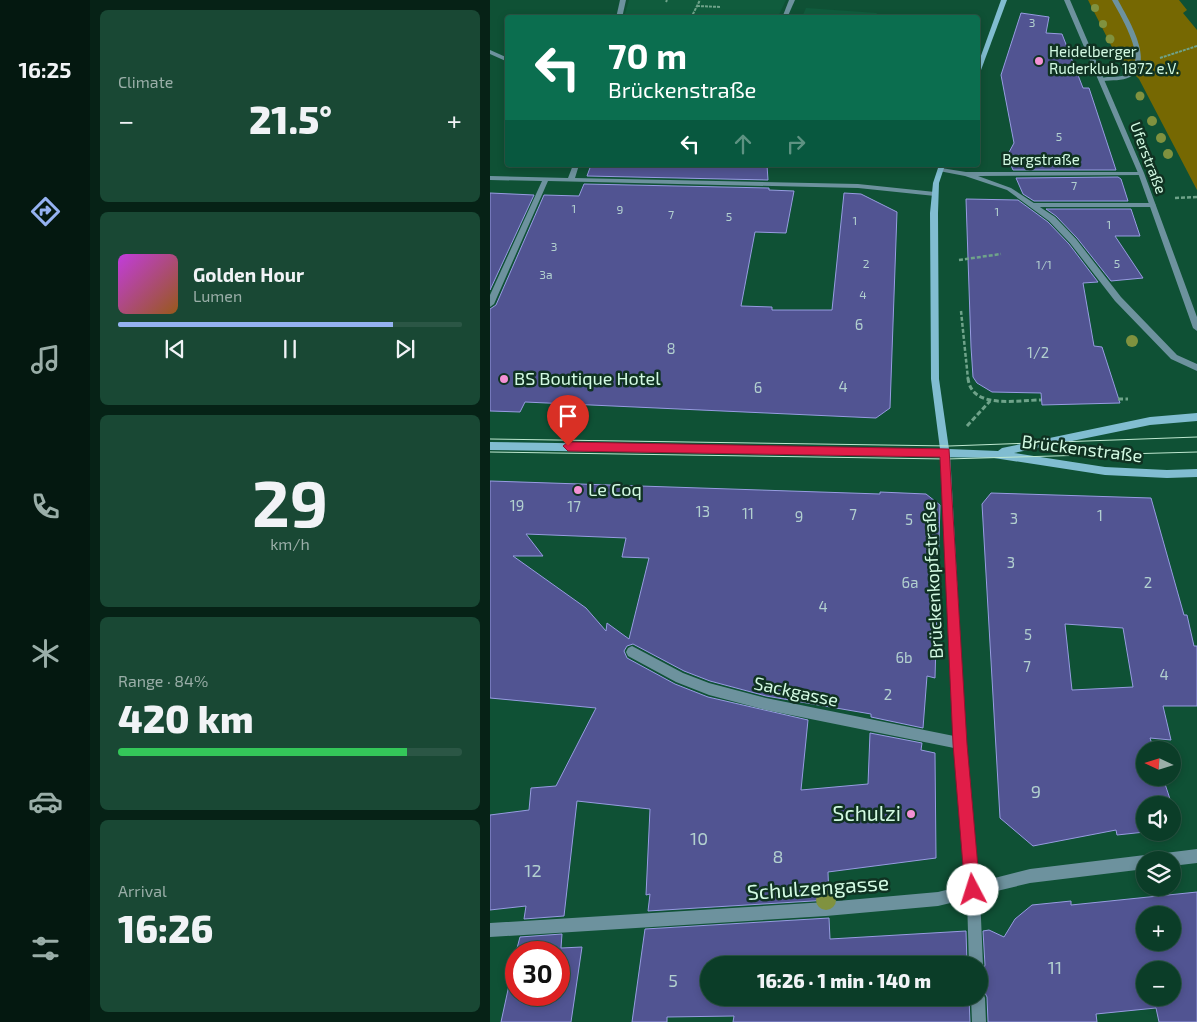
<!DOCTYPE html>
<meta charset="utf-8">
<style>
body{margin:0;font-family:"Exo 2",sans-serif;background:#194834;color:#f1f3f6;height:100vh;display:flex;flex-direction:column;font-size:19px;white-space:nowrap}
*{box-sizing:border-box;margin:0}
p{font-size:16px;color:#9aaea8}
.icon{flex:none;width:28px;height:28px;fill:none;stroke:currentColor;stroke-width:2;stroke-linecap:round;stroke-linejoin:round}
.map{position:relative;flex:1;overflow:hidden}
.panel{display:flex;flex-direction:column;gap:10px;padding:10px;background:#062216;width:400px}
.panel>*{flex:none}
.banner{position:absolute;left:15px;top:15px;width:475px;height:152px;border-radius:5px;box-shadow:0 2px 8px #0003,0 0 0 1px #2b5645;background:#0b6e4f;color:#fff;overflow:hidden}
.needle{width:32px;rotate:274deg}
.buttons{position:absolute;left:646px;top:741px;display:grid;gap:10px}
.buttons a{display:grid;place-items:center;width:45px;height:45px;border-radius:50%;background:#0b3d28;box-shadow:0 2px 8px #0003,0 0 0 1px #2b5645;font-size:25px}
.speed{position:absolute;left:15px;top:941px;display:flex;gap:10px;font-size:25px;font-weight:700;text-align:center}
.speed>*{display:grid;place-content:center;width:65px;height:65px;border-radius:50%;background:#0b3d28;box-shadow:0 2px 8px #0003,0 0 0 1px #2b5645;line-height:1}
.speed .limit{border:8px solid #d22;background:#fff;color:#111}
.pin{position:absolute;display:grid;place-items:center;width:42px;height:42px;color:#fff;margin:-51px -21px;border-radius:50% 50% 50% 0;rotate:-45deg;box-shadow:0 0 5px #0007}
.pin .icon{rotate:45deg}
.me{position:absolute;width:55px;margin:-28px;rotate:355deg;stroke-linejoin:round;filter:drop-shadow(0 0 4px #0008)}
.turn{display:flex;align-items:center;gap:18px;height:105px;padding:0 20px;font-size:22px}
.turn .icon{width:65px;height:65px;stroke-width:2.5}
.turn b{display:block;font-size:35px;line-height:42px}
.lanes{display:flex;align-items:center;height:48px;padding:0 20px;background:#0003;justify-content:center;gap:25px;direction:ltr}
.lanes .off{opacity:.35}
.big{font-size:38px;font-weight:800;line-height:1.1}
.panel .widget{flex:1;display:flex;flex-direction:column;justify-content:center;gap:8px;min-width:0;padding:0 18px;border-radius:8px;background:#194834}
.panel .dial{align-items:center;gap:0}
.dial b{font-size:65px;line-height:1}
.song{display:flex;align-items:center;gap:15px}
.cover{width:60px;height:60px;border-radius:8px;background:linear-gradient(135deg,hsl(290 70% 55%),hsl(30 70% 35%))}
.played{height:5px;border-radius:2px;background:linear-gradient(90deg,#95b2f1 80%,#2b5645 80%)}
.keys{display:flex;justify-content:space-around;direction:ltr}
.heat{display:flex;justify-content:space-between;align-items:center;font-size:28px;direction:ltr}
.charge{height:8px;border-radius:4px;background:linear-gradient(90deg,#34c759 84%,#2b5645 0)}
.trip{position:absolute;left:210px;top:956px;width:288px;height:50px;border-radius:25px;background:#0b3d28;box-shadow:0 2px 8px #0003,0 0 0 1px #2b5645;font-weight:800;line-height:50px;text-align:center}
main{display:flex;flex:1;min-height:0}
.dock{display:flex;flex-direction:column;width:90px;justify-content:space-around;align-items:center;background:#041810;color:#9aaea8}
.dock .icon{width:35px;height:35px}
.dock .selected{color:#95b2f1}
.dock b{font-size:22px;color:#f1f3f6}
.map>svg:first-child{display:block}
.built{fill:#105c3d}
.green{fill:#766802}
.building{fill:#515492;stroke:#979ce1;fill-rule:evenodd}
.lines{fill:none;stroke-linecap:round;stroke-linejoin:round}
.path-far2{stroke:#6fa38a;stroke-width:2;stroke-dasharray:3 1;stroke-linecap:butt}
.path-far1{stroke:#6fa38a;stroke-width:2.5;stroke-dasharray:4 2;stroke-linecap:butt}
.path{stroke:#6fa38a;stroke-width:3;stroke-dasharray:5 2.5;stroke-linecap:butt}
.service{fill:#6d929e;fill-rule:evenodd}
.minor{fill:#6d929e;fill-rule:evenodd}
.tertiary{fill:#6d929e;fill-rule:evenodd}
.secondary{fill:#81bdd1;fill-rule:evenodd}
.tram{stroke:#bee8d0;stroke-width:1}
.tree{fill:#80923f}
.route{fill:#e11d48;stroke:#92132f}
.poi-dot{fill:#f491d4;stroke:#103222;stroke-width:2}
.labels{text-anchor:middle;stroke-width:5;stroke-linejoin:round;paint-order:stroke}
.far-number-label{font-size:12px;fill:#b2d0cf}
.far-poi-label{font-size:15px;fill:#d3fae3;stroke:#103222;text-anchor:start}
.far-street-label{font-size:15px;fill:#d3fae3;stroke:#103222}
.number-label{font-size:15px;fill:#b2d0cf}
.poi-label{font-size:18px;fill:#d3fae3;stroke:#103222;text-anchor:start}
.street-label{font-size:18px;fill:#d3fae3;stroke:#103222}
.near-number-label{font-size:18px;fill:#b2d0cf}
.near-poi-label{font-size:21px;fill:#d3fae3;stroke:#103222;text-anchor:end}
.near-street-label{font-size:21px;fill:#d3fae3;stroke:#103222}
</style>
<main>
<nav class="dock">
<b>16:25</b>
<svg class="icon selected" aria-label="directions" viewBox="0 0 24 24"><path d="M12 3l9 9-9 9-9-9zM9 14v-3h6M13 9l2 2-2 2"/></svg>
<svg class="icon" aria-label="music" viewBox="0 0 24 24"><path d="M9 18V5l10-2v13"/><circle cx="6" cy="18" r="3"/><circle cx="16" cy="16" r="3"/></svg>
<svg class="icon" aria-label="phone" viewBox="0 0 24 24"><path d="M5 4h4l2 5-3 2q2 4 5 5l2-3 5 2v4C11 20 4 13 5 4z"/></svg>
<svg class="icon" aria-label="climate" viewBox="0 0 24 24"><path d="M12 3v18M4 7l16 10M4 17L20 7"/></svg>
<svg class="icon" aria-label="car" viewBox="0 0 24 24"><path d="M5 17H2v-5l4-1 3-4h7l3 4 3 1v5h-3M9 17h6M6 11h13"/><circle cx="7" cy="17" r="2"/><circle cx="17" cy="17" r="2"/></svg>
<svg class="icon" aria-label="filters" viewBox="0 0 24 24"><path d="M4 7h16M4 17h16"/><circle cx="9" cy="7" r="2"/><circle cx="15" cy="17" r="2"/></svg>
</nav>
<section class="panel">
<div class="widget"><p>Climate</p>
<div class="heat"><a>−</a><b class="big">21.5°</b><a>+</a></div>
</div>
<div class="widget">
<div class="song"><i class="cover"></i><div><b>Golden Hour</b><p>Lumen</p></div></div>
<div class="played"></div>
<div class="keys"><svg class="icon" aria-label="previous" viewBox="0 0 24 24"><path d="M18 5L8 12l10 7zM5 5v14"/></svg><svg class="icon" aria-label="pause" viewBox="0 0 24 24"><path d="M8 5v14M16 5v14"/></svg><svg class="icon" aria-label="next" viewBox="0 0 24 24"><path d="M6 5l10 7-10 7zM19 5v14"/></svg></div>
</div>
<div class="widget dial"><b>29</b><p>km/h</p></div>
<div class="widget"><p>Range · 84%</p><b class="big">420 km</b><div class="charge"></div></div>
<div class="widget"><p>Arrival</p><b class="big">16:26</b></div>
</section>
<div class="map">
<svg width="707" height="1022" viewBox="0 0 707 1022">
<rect width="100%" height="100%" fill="#0f5135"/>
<!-- built -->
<g class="built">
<path d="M 139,0 L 296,0 L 288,17 L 134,17 Z"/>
<path d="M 316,8 L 387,13 L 385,17 L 312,17 Z"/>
</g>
<!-- green -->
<path class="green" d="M 598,0 L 689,0 L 697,10 L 693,13 L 707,30 L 707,190 L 649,79 L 627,57 Z"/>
<!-- building -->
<g class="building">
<path d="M 531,13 L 559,17 L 556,33 L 572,34 L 593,88 L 599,88 L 626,170 L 523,170 L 517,156 L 524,143 L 511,75 Z"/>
<path d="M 101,165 L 277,165 L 278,180 L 97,176 Z"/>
<path d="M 628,177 L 631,179 L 638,201 L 544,201 L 533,194 L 526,178 Z"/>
<path d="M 94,184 L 279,188 L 279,190 L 304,191 L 296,233 L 265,232 L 251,306 L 282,307 L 282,310 L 342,310 L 354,193 L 371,194 L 407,212 L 400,408 L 386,418 L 35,402 L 30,412 L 0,411 L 0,309 L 6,305 L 54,195 L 89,196 Z"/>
<path d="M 0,193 L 44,195 L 0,290 Z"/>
<path d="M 476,199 L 528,200 L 558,222 L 579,244 L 608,282 L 593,283 L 604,346 L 612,347 L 630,403 L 552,405 L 551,393 L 502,392 L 487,383 L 483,377 L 481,347 Z"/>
<path d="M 556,209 L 641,209 L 650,236 L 625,236 L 653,278 L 621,281 L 587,238 L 566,216 Z"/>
<path d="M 0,481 L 390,494 L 390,492 L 436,494 L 450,505 L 445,678 L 437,676 L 433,728 L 381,717 L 381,714 L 276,696 L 220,681 L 194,671 L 143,644 L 137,646 L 134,651 L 137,658 L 185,684 L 218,697 L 318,720 L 311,790 L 378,784 L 380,733 L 432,743 L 431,750 L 445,753 L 446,858 L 338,872 L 339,900 L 158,911 L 160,894 L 156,895 L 160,809 L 87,801 L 74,916 L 34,919 L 36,906 L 0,910 L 0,815 L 39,810 L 41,788 L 66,786 L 106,708 L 0,698 ZM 36,534 L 136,538 L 132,557 L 159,558 L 139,639 L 117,623 L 116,631 L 96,608 L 23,556 L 53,556 Z"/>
<path d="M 501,493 L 661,498 L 694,615 L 697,615 L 704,646 L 707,646 L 707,706 L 673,706 L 681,740 L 660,738 L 664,750 L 655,750 L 655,778 L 673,778 L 682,805 L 655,805 L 655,832 L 627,835 L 626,830 L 543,846 L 510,818 L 492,504 ZM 575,624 L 633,628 L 643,687 L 582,690 Z"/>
<path d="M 707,892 L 707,1022 L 669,1022 L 666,1008 L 606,1014 L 607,1022 L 498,1022 L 497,997 L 494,991 L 489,989 L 489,973 L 493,971 L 495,965 L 493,931 L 499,930 L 514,937 L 525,919 L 542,905 L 581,901 L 581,905 ZM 655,915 L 682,915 L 682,942 L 655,942 ZM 655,970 L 682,970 L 682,998 L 655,998 Z"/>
<path d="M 339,918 L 340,939 L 476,931 L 477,965 L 219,965 L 219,998 L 479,998 L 480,1022 L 243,1022 L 244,1016 L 177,1017 L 177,1022 L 142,1022 L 155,929 Z"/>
<path d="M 72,934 L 71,948 L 92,947 L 81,1022 L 11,1022 L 26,953 L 26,995 L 69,995 L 69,952 L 26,952 L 30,937 Z"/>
</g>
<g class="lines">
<!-- path-far2 -->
<g class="path-far2">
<path d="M 176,2 L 177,0"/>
<path d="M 207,6 L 231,7"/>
<path d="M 201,18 L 210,0"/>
<path d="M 670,58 L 707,46"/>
</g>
<!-- path-far1 -->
<g class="path-far1">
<path d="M 685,198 L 707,197"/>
<path d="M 469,260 L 511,254"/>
<path d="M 471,311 L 478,379"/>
</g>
<!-- path -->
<g class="path">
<path d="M 478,378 C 481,410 528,400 551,400"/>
<path d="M 628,399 L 638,399"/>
<path d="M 477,426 L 500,401"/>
</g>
<!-- service -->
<g class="service">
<path d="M 622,0 L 628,0 C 637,17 667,64 640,77 C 632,81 622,80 613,81 L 611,80 L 611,78 C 619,76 630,78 638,74 C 659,61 630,15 622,0 Z"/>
<path d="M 541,203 L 662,203 L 666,205 L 662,207 L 541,207 Z"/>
</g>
<!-- minor -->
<g class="minor">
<path d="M 130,0 L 136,0 L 132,18 L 126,18 Z"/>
<path d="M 299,0 L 305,0 L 297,18 L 292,18 Z"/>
<path d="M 0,50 L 18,58 L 18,62 L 0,54 Z"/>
<path d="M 83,165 L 89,165 L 85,178 L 368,184 L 445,192 L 448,194 L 445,196 L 368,188 L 58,181 L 4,304 L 0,307 L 0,295 L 52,181 L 0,180 L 0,176 L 78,178 Z"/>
<path d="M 451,168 L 476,172 L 653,172 L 653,174 L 651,175 L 488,176 L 521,188 L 565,217 L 586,239 L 631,297 L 687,355 L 707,364 L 707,371 L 681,359 L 625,301 L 580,243 L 559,221 L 517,190 L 475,176 L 449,171 L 448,170 Z"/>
<path d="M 455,448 L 460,452 L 476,743 L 489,882 L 540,869 L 655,855 L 660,857 L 661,860 L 655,860 L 655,869 L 540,883 L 490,895 L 493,965 L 491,970 L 489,971 L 489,965 L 479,965 L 477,899 L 448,906 L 336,916 L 0,937 L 0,923 L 336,902 L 448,892 L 476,885 L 464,748 L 276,710 L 219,695 L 186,682 L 138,656 L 136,652 L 138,648 L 142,646 L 193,673 L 219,683 L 276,698 L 464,736 L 450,452 Z"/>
<path d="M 707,849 L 707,863 L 682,866 L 682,860 L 668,860 L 670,855 L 675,853 Z"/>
<path d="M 489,991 L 493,993 L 495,998 L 496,1022 L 482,1022 L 481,998 L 489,998 Z"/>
</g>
<!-- tertiary -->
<path class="tertiary" d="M 574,0 L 580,0 L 654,173 L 707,317 L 707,331 L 703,328 L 648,173 Z"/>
<!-- secondary -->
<g class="secondary">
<path d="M 511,0 L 517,0 L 491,70 L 488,72 L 488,64 Z"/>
<path d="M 449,165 L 455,165 L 449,183 L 448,213 L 449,379 L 459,449 L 508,451 L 512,448 L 660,417 L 707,413 L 707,421 L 660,425 L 524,453 L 615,467 L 677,470 L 707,469 L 707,477 L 677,478 L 615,475 L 504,458 L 0,450 L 0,442 L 450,449 L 441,379 L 440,213 L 443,183 Z"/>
</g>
<!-- tram -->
<g class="tram">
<path d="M 0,439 L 459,446 L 707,437"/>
<path d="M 0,452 L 456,459 L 707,452"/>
</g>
</g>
<!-- trees -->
<g class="tree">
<circle cx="605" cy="8" r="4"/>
<circle cx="613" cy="24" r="4"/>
<circle cx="620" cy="39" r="4.5"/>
<circle cx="629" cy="54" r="4.5"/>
<circle cx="650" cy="96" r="4.5"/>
<circle cx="662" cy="121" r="5"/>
<circle cx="671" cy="138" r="5"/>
<circle cx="678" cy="154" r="5"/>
<circle cx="642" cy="341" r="6"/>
<circle cx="336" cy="900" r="10"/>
</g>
<!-- route -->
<path class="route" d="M 78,442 L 459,449 L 477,744 L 490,890 L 488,896 L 483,898 L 477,896 L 475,890 L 463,744 L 450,457 L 78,451 L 73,446 Z"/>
<!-- markers -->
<g class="poi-dot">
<circle cx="549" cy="61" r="5"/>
<circle cx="14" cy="379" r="5"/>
<circle cx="88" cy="490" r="5"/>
<circle cx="421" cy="814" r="5"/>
</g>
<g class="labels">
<!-- far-number labels -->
<g class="far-number-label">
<text x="542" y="27">3</text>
<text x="569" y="141">5</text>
<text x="584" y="190">7</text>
<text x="84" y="213">1</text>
<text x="130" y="214">9</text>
<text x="507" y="216">1</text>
<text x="181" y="219">7</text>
<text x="239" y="221">5</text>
<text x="365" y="225">1</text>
<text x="619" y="229">1</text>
<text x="64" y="251">3</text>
<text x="376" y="268">2</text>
<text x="627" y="268">5</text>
<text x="554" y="269">1/1</text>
<text x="56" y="279">3a</text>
<text x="373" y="299">4</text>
</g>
<!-- far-poi labels -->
<g class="far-poi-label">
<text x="559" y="57">Heidelberger<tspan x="559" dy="17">Ruderklub 1872 e.V.</tspan></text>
</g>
<!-- far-street labels -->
<g class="far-street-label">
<text transform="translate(658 158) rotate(69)" y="5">Uferstraße</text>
<text x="551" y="165">Bergstraße</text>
</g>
<!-- number labels -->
<g class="number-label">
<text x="369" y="330">6</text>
<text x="181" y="354">8</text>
<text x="548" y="358">1/2</text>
<text x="353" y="392">4</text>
<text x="268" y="393">6</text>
<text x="27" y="511">19</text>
<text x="84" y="512">17</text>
<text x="213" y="517">13</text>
<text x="258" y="519">11</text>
<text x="363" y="520">7</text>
<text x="610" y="521">1</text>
<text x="309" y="522">9</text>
<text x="524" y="524">3</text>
<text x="419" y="525">5</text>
<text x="521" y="568">3</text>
<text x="420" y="588">6a</text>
<text x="658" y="588">2</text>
<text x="333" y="612">4</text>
<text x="538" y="640">5</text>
<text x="414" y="663">6b</text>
<text x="537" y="672">7</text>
<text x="674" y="680">4</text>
<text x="398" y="700">2</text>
</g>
<!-- poi labels -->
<g class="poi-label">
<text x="24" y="385">BS Boutique Hotel</text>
<text x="98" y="496">Le Coq</text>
</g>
<!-- street labels -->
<g class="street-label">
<text transform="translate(592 449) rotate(7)" y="6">Brückenstraße</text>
<text transform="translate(443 580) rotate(-93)" y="6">Brückenkopfstraße</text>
<text transform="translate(306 692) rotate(12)" y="6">Sackgasse</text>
</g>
<!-- near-number labels -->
<g class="near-number-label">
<text x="546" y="798">9</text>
<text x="209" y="845">10</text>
<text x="288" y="863">8</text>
<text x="43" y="877">12</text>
<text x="565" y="974">11</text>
<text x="183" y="987">5</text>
</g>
<!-- near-poi labels -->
<g class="near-poi-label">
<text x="411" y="821">Schulzi</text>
</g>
<!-- near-street labels -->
<g class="near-street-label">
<text transform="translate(328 888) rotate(-4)" y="7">Schulzengasse</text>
</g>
</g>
</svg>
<div class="buttons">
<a><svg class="needle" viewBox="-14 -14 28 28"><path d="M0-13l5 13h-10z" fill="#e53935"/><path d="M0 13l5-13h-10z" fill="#9aaea8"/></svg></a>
<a><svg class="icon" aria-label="sound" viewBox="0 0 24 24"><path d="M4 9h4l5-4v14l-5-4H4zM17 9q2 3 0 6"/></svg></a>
<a><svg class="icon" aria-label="layers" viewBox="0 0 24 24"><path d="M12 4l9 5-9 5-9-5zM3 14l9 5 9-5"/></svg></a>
<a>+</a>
<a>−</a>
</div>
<div class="speed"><div class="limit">30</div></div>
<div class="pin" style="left:78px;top:446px;background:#d93025"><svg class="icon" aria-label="arrive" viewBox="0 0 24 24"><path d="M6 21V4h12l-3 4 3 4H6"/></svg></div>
<svg class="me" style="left:483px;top:890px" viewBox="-20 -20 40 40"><circle r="19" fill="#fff"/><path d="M0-13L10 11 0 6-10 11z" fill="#e11d48"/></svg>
<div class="trip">16:26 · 1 min · 140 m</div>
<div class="banner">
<div class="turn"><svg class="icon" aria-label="left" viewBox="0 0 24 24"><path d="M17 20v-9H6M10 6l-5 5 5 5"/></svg><div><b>70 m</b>Brückenstraße</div></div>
<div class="lanes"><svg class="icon" aria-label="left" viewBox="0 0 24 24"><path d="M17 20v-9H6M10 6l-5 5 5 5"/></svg><svg class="icon off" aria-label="ahead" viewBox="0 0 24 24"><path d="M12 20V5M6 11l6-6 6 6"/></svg><svg class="icon off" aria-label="right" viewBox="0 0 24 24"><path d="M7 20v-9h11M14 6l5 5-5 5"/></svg></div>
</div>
</div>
</main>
